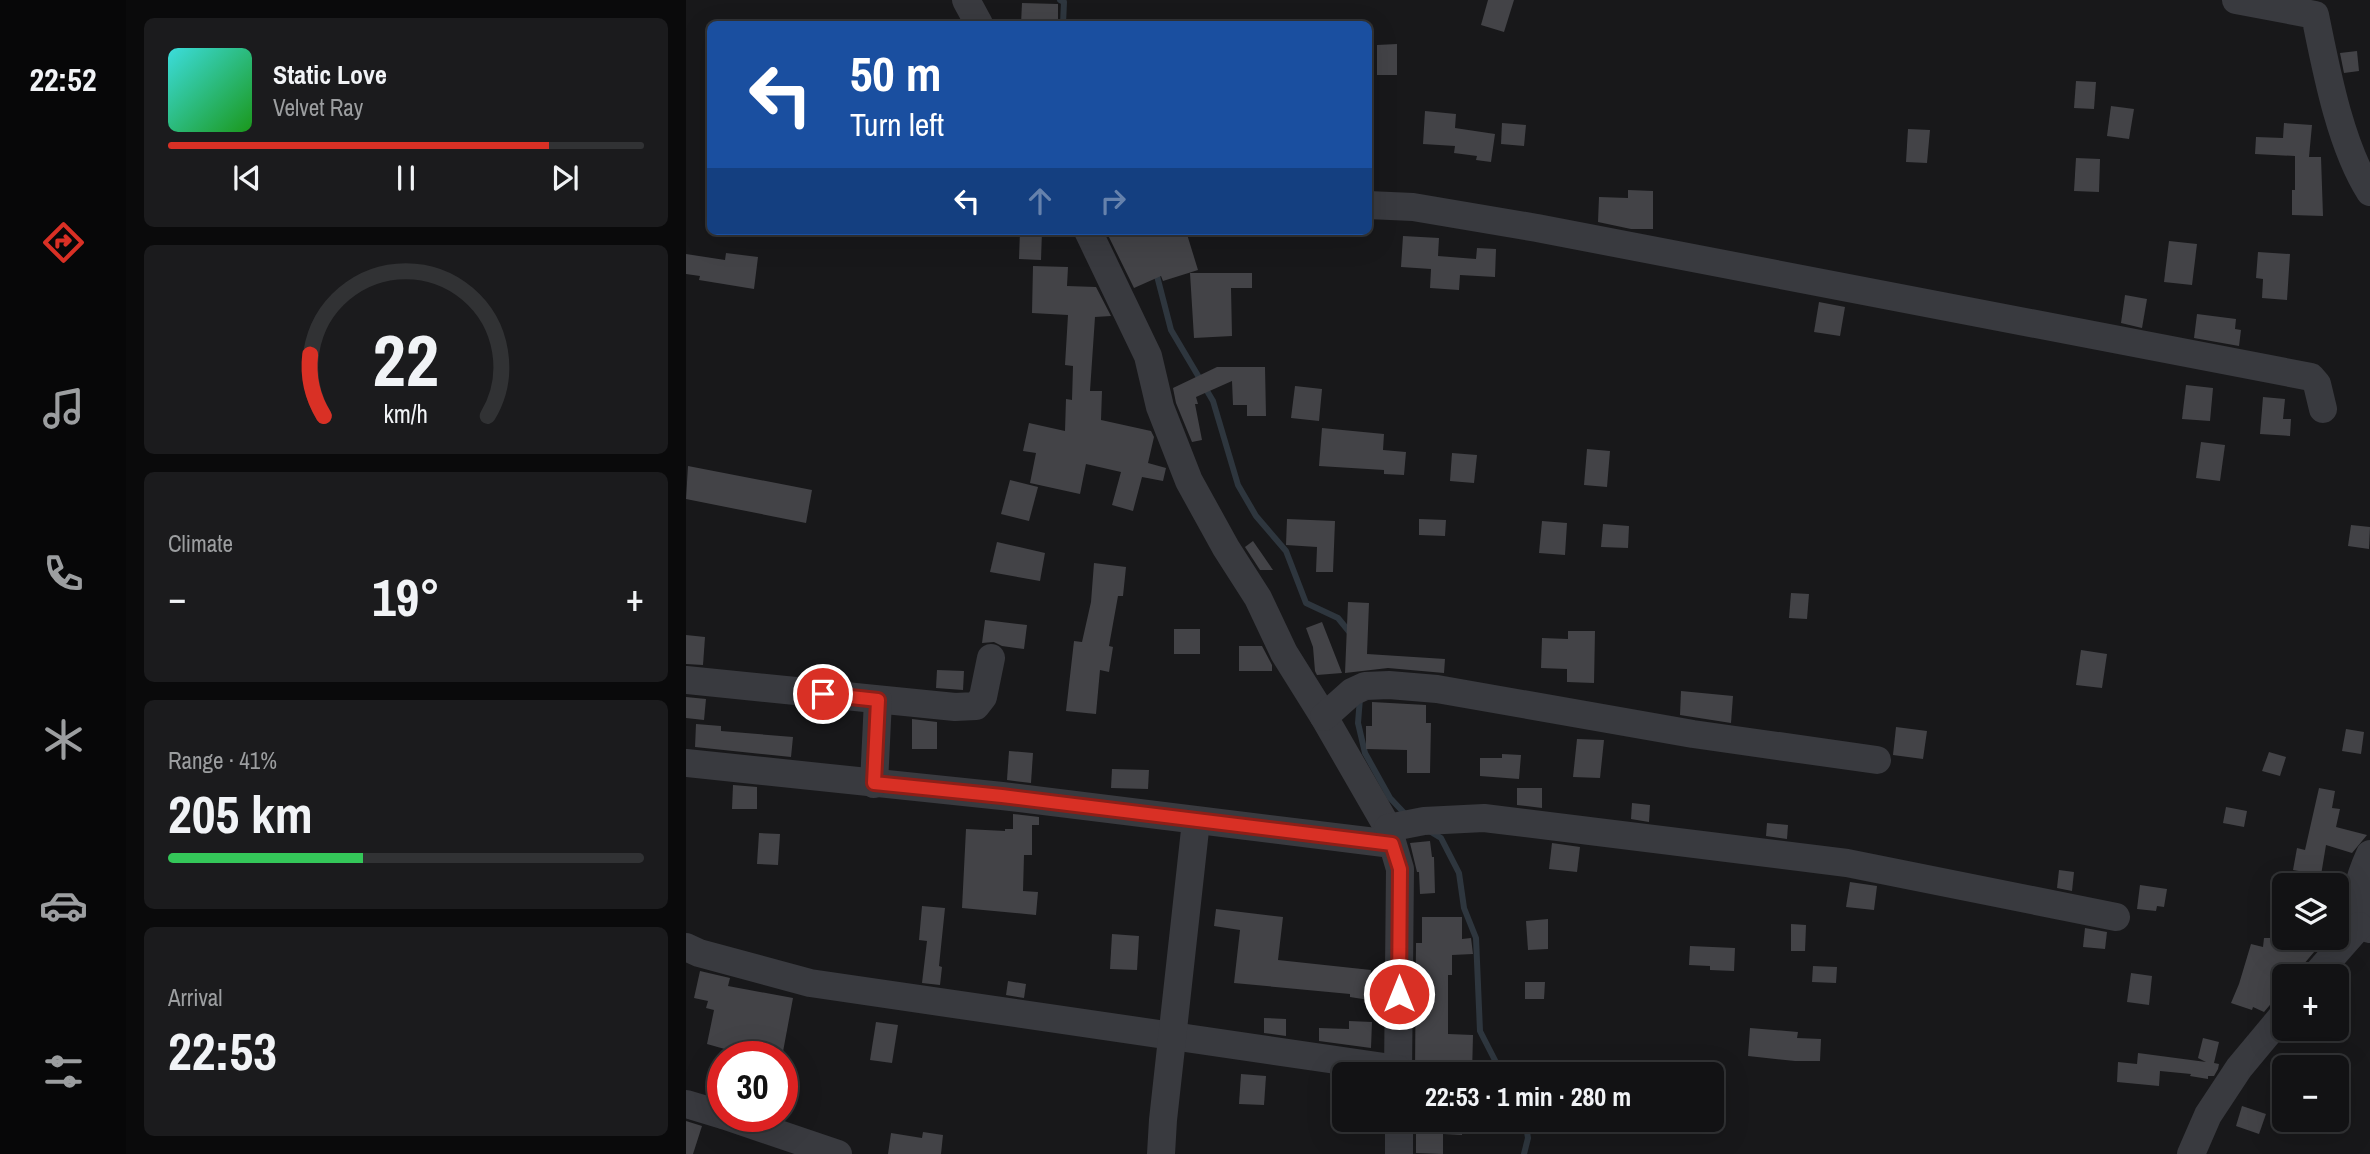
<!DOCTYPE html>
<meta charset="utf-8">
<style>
body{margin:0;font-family:"Archivo Narrow",sans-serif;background:#1b1b1d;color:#f1f3f6;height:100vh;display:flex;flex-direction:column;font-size:26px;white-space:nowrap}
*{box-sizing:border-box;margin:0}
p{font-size:23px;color:#9c9ea0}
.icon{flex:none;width:38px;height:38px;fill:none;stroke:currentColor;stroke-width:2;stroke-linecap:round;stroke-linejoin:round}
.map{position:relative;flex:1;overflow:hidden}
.drawer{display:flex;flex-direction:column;gap:18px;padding:18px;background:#0a0a0b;width:560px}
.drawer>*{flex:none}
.hud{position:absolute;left:21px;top:21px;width:665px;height:214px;border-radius:10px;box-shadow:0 7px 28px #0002,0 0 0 2px #313234;background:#1a4fa0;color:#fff;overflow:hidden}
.fabs{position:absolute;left:1586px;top:873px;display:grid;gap:14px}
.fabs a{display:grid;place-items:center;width:77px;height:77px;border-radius:10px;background:#121214;box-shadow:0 7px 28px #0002,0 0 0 2px #313234;font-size:35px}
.speed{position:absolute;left:21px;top:1041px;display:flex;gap:14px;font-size:35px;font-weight:700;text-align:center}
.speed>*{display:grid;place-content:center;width:91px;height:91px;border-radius:50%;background:#121214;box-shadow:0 7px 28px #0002,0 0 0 2px #313234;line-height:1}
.speed .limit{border:10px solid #d22;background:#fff;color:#111}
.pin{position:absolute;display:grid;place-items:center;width:60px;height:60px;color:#fff;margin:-30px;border:4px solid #fff;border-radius:50%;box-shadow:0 2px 7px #0007}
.me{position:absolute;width:77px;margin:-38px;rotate:0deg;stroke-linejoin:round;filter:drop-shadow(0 0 5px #0008)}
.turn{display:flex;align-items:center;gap:24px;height:147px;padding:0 28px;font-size:32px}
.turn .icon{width:91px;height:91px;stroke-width:2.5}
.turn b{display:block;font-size:49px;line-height:60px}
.lanes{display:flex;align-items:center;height:66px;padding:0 28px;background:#0003;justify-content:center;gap:35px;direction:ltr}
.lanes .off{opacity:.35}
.big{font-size:52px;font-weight:800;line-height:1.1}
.drawer .card{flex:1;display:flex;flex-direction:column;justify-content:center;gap:10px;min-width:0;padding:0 24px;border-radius:10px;background:#1b1b1d}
.drawer .dial{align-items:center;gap:0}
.dial svg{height:182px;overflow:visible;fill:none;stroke:#313234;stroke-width:7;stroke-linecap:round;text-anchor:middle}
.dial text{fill:#f1f3f6;stroke:none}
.song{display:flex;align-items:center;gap:21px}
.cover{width:84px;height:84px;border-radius:10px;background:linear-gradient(135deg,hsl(180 70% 55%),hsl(120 70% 35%))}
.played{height:7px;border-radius:4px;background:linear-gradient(90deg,#d93025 80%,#313234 80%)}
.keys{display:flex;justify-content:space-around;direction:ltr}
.heat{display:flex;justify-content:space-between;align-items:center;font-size:38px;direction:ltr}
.charge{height:10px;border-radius:5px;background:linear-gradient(90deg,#34c759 41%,#313234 0)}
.trip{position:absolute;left:646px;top:1062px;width:392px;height:70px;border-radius:10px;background:#121214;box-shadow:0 7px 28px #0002,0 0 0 2px #313234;font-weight:800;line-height:70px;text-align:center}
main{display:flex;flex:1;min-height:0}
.menu{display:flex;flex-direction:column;width:126px;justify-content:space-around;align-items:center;background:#070708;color:#9c9ea0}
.menu .icon{width:49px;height:49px}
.menu .selected{color:#d93025}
.menu b{font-size:32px;color:#f1f3f6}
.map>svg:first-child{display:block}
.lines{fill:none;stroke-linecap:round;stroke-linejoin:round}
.stream{stroke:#2e363e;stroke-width:6}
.building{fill:#434347}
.minor{stroke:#393a3f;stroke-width:28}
.route-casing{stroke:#8d1f18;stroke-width:18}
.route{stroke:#d93025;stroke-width:12}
</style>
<main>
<nav class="menu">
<b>22:52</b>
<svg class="icon selected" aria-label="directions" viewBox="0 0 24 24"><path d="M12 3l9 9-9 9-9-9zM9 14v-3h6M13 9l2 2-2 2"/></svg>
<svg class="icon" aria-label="music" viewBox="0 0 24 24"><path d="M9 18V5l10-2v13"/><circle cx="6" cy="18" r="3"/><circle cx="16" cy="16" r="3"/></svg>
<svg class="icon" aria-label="phone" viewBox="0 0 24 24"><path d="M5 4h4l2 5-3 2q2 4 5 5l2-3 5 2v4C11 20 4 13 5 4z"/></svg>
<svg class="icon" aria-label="climate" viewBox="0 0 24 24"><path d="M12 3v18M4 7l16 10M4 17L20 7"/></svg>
<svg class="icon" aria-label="car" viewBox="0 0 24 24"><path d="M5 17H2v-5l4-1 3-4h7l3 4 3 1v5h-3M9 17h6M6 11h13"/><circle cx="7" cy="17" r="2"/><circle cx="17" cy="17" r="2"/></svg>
<svg class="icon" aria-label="filters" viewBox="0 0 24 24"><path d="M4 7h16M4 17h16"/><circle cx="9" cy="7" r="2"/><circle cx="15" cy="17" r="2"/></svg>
</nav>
<section class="drawer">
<div class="card">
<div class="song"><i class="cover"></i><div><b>Static Love</b><p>Velvet Ray</p></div></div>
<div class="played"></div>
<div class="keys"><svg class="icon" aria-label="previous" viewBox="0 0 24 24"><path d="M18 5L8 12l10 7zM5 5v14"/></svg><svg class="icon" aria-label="pause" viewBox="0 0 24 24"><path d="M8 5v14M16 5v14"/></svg><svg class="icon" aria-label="next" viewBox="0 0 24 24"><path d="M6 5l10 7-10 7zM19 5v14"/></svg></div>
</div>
<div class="card dial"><svg viewBox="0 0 100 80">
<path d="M14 69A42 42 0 1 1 86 69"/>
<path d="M14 69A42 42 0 0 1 8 42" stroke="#d93025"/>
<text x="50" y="56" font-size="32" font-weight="700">22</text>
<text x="50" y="72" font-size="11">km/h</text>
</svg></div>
<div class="card"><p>Climate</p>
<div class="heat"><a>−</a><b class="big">19°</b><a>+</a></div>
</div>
<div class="card"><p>Range · 41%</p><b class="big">205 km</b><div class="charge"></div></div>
<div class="card"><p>Arrival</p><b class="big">22:53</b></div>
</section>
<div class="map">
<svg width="1684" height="1154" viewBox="0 0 1684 1154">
<rect width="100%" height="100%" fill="#18181a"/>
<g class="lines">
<!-- stream -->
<g class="stream">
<path d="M 374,0 L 378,2 L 377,24"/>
<path d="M 470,272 L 485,330 L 527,401 L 552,485 L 570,516 L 600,551 L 620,603 L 652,618 L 665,634"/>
<path d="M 674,698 L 672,723 L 679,753 L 704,798 L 721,816"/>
<path d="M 745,832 L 755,838 L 773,873 L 778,908 L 790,938 L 794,1031 L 816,1074"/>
<path d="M 838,1154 L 842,1138 L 839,1120"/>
</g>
</g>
<!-- building -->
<g class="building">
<path d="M 802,0 L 828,0 L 818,32 L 795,25 Z"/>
<path d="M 336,3 L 372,4 L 372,24 L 335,24 Z"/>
<path d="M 711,44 L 711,75 L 691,75 L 691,45 Z"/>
<path d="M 1671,51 L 1673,71 L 1658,73 L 1654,53 Z"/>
<path d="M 1390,81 L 1410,82 L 1408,109 L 1388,108 Z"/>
<path d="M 1425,106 L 1448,109 L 1443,139 L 1421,136 Z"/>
<path d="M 739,111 L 770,114 L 769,128 L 809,134 L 805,162 L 790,160 L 791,156 L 768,153 L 769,146 L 737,144 Z"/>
<path d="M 816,123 L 840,125 L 838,146 L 815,144 Z"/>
<path d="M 1598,123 L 1626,125 L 1623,157 L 1635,157 L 1637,216 L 1606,215 L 1606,190 L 1609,190 L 1609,156 L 1569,154 L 1570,137 L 1597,138 Z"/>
<path d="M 1222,129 L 1244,130 L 1241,163 L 1220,162 Z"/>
<path d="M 1390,158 L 1414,159 L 1413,192 L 1388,191 Z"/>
<path d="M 942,190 L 967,191 L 967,229 L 945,229 L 912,222 L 913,197 L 942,198 Z"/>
<path d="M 334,231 L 356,231 L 355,260 L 333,259 Z"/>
<path d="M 420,231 L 500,231 L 512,270 L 477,281 L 475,276 L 448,288 Z"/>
<path d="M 717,236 L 753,238 L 752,256 L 790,259 L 791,248 L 810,249 L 809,277 L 774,275 L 773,290 L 744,288 L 745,269 L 715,267 Z"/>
<path d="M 1483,241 L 1511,244 L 1506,285 L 1478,282 Z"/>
<path d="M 1572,252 L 1604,254 L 1601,300 L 1576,298 L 1577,279 L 1570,278 Z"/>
<path d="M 40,253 L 72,257 L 68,289 L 13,280 L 14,276 L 0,274 L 0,254 L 39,260 Z"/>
<path d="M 347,266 L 382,267 L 381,286 L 410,287 L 425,316 L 409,317 L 404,391 L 416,391 L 415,420 L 465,431 L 468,437 L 462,463 L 480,468 L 477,481 L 456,477 L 447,511 L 426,505 L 435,472 L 400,464 L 394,494 L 344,483 L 350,453 L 337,451 L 343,423 L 379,431 L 380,399 L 386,400 L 387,366 L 379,365 L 382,315 L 346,313 Z"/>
<path d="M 504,273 L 566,273 L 566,288 L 545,288 L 546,336 L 508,338 Z"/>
<path d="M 1439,295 L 1461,299 L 1456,328 L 1435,323 Z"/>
<path d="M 1133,302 L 1159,307 L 1154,336 L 1128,332 Z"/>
<path d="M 1511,314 L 1550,319 L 1549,329 L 1555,330 L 1553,346 L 1508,338 Z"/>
<path d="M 531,367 L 579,367 L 580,416 L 561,416 L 561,405 L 547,405 L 546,381 L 510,397 L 512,404 L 509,404 L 516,440 L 506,442 L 490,403 L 487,388 Z"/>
<path d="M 1500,385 L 1527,388 L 1524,421 L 1496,419 Z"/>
<path d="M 609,386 L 636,389 L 633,421 L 605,418 Z"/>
<path d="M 1577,397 L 1599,399 L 1597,419 L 1605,419 L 1604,436 L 1574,434 Z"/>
<path d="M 636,428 L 698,434 L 697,450 L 720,452 L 718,475 L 698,474 L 698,470 L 633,466 Z"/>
<path d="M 1515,442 L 1539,445 L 1534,481 L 1510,478 Z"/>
<path d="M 901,449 L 924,451 L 921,487 L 898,485 Z"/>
<path d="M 766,453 L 791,455 L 788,483 L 764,481 Z"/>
<path d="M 2,466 L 126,490 L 120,523 L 0,499 Z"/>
<path d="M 324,480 L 352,487 L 343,521 L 315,514 Z"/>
<path d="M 601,519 L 649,521 L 647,572 L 630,572 L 631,547 L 600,545 Z"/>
<path d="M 733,519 L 760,520 L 759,536 L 733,535 Z"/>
<path d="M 856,521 L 881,523 L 879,555 L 853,553 Z"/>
<path d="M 917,524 L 943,526 L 942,548 L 915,547 Z"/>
<path d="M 1665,525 L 1684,527 L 1683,549 L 1662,546 Z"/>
<path d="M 567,541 L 587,570 L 574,570 L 559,547 Z"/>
<path d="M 311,542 L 359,553 L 354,581 L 304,572 Z"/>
<path d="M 408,563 L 440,567 L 437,596 L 432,596 L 423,646 L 427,647 L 423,672 L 414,670 L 410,714 L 380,711 L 388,641 L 396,642 L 405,602 Z"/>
<path d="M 1105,593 L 1123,594 L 1121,619 L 1103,618 Z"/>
<path d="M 662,602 L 683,603 L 681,654 L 759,659 L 758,673 L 702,668 L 659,673 Z"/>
<path d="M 299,620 L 341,625 L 338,649 L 316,646 L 308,642 L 296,643 Z"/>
<path d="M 636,622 L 656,673 L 631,675 L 629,671 L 627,647 L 620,628 Z"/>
<rect x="488" y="629" width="26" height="25"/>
<path d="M 882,631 L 909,631 L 908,683 L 881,682 L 881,669 L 855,668 L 856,638 L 882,639 Z"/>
<path d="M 0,635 L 19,637 L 17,665 L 0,664 Z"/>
<path d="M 553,646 L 576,646 L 586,665 L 586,671 L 553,671 Z"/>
<path d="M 1395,650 L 1421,654 L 1416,688 L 1390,685 Z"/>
<path d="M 251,670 L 278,671 L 277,690 L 250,688 Z"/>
<path d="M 995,691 L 1047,696 L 1045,723 L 994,715 Z"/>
<path d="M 0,697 L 20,699 L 18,720 L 0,718 Z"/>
<path d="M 686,702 L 740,705 L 740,723 L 745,723 L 744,773 L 721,773 L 721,750 L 680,749 L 680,726 L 686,726 Z"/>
<path d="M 226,719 L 251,722 L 251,749 L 226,749 Z"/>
<path d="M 10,724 L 35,726 L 35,731 L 107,737 L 105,757 L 9,747 Z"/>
<path d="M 1210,727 L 1241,731 L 1237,759 L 1207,755 Z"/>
<path d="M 1660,729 L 1678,732 L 1675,754 L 1656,751 Z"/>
<path d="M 891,739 L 918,740 L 914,778 L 887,777 Z"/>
<path d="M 323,751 L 347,753 L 345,783 L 321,780 Z"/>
<path d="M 1583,752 L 1600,757 L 1594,776 L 1576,771 Z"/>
<path d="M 816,754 L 835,755 L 833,779 L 794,776 L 794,758 L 816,758 Z"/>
<path d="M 426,769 L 463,770 L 462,789 L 425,788 Z"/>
<path d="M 47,785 L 71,787 L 71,809 L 46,809 Z"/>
<path d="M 831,788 L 856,788 L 856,808 L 831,805 Z"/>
<path d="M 1633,788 L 1649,791 L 1646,808 L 1654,809 L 1650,827 L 1681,835 L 1666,853 L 1640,845 L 1635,875 L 1607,870 L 1611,848 L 1619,850 Z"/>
<path d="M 946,803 L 964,805 L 963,822 L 945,819 Z"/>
<path d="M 1540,807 L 1561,811 L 1558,827 L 1537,823 Z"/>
<path d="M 327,814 L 353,817 L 353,825 L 346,825 L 346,855 L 338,855 L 337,891 L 352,892 L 350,915 L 276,908 L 280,829 L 319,831 L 319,829 L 327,829 Z"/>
<path d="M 1081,823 L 1102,825 L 1101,839 L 1080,836 Z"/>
<path d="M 73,833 L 94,834 L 92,865 L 71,864 Z"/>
<path d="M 744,841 L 746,857 L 748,857 L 749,893 L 734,894 L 733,872 L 731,872 L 724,843 Z"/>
<path d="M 866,843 L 894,847 L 891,872 L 863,869 Z"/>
<path d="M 1373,870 L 1388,872 L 1386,891 L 1371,888 Z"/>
<path d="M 1164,882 L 1191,886 L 1188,910 L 1160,907 Z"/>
<path d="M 1454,885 L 1481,889 L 1478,907 L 1471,906 L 1470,911 L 1451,909 Z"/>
<path d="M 236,906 L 259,908 L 253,966 L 256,967 L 254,985 L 236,983 L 241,941 L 233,940 Z"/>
<path d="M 530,909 L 597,917 L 592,960 L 685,970 L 683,1000 L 664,997 L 664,994 L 548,983 L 554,930 L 528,926 Z"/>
<path d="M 736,917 L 776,917 L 776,939 L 785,938 L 787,954 L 766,955 L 766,975 L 762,975 L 762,1034 L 787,1035 L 786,1074 L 729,1074 L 730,943 L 736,943 Z"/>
<path d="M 862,919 L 862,949 L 842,950 L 840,921 Z"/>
<path d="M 1105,924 L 1120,925 L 1119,951 L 1105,951 Z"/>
<path d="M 1399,928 L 1421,932 L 1419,949 L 1397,947 Z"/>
<path d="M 426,934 L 453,936 L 451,970 L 424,969 Z"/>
<path d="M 1578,938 L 1640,938 L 1617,965 L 1613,976 L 1598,976 L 1598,994 L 1594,993 L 1578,1012 L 1567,1007 L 1566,1010 L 1545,1003 L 1553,984 L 1565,944 L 1577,947 Z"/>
<path d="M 1004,946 L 1049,948 L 1048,971 L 1024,970 L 1024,966 L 1003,965 Z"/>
<path d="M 1127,966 L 1151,967 L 1150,983 L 1126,982 Z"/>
<path d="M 14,971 L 44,978 L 42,986 L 107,998 L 96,1057 L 67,1057 L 21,1044 L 28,1010 L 20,1008 L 22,1001 L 8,998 Z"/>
<path d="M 1445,973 L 1466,976 L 1463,1005 L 1441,1002 Z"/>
<path d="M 322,981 L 340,984 L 338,998 L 320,995 Z"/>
<path d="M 839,982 L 859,982 L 858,999 L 839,999 Z"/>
<path d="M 578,1018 L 600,1019 L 600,1036 L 578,1033 Z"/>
<path d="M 663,1021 L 686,1022 L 685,1048 L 633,1041 L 633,1028 L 663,1029 Z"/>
<path d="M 190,1022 L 212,1025 L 206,1063 L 184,1060 Z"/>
<path d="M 1064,1028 L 1112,1032 L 1111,1038 L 1135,1039 L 1134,1061 L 1109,1061 L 1062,1056 Z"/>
<path d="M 1517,1038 L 1533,1042 L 1528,1063 L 1533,1064 L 1532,1069 L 1528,1076 L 1522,1076 L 1522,1079 L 1504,1076 L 1505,1074 L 1474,1071 L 1473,1086 L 1431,1082 L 1432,1062 L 1451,1064 L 1452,1053 L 1520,1062 L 1512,1058 Z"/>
<path d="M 555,1074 L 580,1076 L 578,1105 L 553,1104 Z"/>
<path d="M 1556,1106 L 1580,1114 L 1573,1134 L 1550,1126 Z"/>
<path d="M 730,1120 L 777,1120 L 776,1135 L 757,1134 L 757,1154 L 730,1153 Z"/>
<path d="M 0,1121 L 16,1126 L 7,1154 L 0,1154 Z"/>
<path d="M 237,1132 L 257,1135 L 255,1154 L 202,1154 L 205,1133 L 236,1138 Z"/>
</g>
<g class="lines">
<!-- minor -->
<g class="minor">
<path d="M 280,0 L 293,24"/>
<path d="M 1550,0 L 1629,15 C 1640,69 1654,145 1684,192"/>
<path d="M 682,205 L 727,207 L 851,228 L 1625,377 L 1631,384 L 1637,409"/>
<path d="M 402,231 L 462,356 L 474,407 L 503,481 L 540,548 L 572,598 L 598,653 L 638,717 L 702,828 L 714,869 L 712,1074"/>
<path d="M 0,680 L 269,707 L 290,706 L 297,697 L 305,658"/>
<path d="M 638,717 L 666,692 L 679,686 L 703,685 L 751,689 L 1007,734 L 1191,760"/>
<path d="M 0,763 L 316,796 L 706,844"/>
<path d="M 188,784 L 192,700"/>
<path d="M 702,828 L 738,821 L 798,818 L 1161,863 L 1430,917"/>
<path d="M 1684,854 C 1673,878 1667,899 1673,926 L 1684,929"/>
<path d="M 0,947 L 13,953 L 124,983 L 712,1069"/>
<path d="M 1629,976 L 1673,926"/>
<path d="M 0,1104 L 37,1115"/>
<path d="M 40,1116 L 152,1154"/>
<path d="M 713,1120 L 713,1154"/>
<path d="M 475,1154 L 477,1120 L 510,821"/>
<path d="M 1505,1154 L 1522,1115 L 1553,1068 L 1598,1014"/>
</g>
</g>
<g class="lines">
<defs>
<path id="route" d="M 137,694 L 192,700 L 188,783 L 316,796 L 706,844 L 714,869 L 713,994"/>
</defs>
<!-- route casing -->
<use href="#route" class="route-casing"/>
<!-- route -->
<use href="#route" class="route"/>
</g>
</svg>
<div class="fabs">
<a><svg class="icon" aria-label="layers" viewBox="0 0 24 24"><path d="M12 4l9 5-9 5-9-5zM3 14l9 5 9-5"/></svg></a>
<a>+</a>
<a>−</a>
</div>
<div class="speed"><div class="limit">30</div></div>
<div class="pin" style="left:137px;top:694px;background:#d93025"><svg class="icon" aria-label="arrive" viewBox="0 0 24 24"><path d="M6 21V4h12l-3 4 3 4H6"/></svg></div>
<svg class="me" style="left:713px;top:994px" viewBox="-20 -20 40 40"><circle r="17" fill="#d93025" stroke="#fff" stroke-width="3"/><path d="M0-11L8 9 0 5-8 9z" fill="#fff"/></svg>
<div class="trip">22:53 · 1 min · 280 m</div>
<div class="hud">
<div class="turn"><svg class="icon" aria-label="left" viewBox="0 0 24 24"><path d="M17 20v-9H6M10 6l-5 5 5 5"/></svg><div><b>50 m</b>Turn left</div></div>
<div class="lanes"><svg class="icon" aria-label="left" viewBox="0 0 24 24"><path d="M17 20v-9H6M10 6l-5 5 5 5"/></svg><svg class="icon off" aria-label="ahead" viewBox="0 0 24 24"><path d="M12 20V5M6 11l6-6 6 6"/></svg><svg class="icon off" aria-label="right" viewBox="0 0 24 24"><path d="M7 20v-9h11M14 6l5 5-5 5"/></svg></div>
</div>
</div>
</main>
